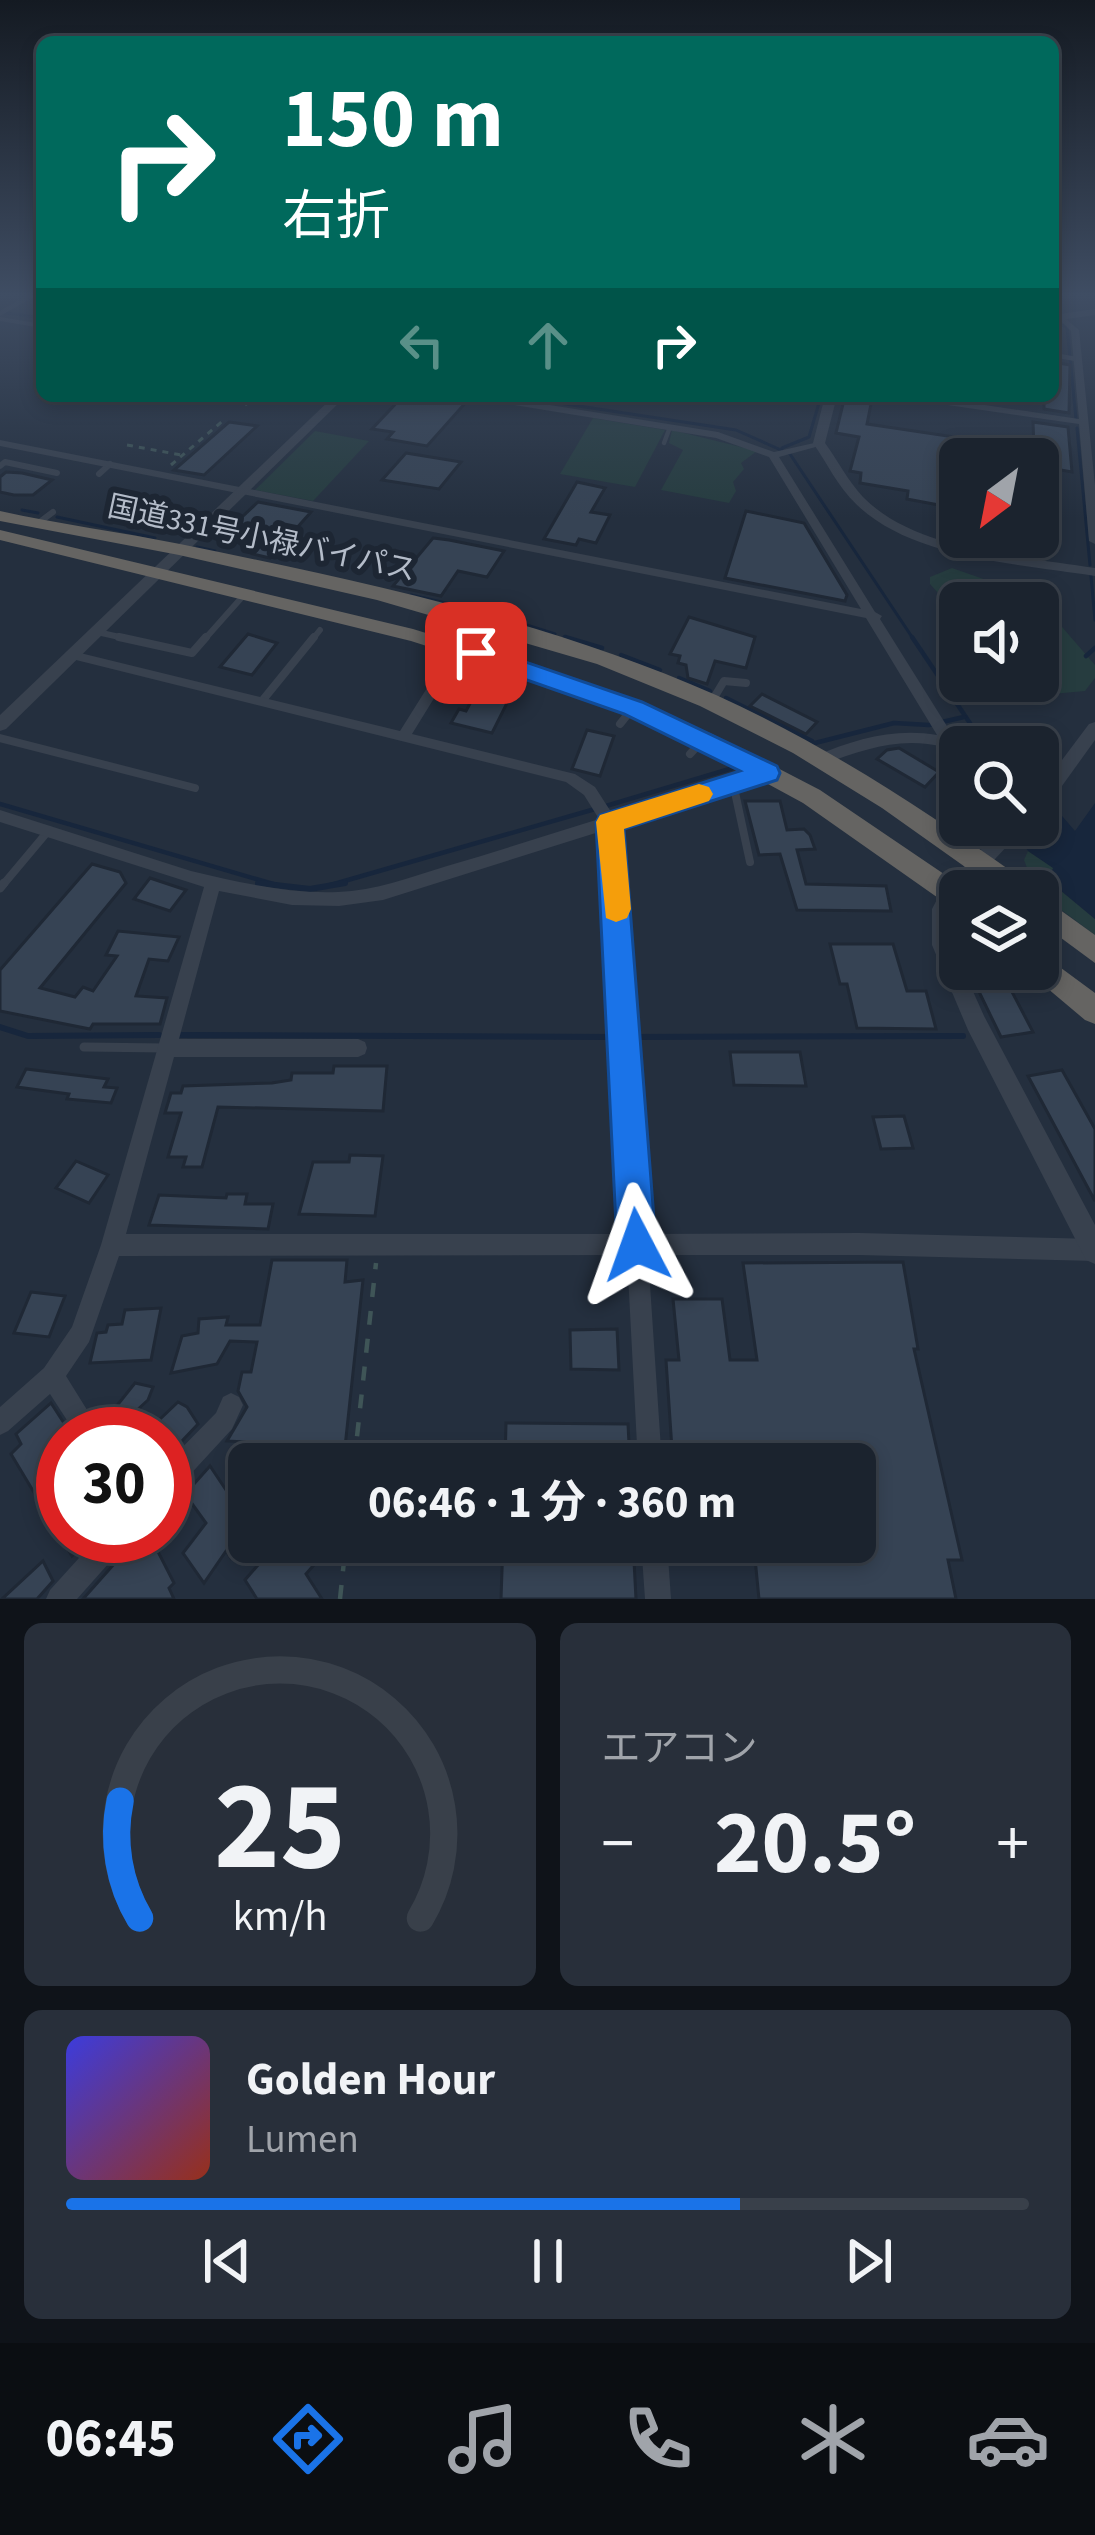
<!DOCTYPE html>
<html lang="ja">
<meta charset="utf-8">
<style>
body{margin:0;font-family:"Source Sans 3","Noto Sans JP",sans-serif;background:#282f3a;color:#f1f3f6;height:100vh;display:flex;flex-direction:column;font-size:45px;white-space:nowrap}
*{box-sizing:border-box;margin:0}
p{font-size:39px;color:#a0a4aa}
.icon{flex:none;width:66px;height:66px;fill:none;stroke:currentColor;stroke-width:2;stroke-linecap:round;stroke-linejoin:round}
.map{position:relative;height:1599px;overflow:hidden}
.drawer{display:flex;flex-direction:column;gap:24px;padding:24px;background:#0f1319;flex:1}
.drawer>*{flex:none}
.hud{position:absolute;left:36px;top:36px;width:1023px;height:366px;border-radius:18px;box-shadow:0 6px 18px #0003,0 0 0 3px #39404a;background:#00695c;color:#fff;overflow:hidden}
.needle{width:78px;rotate:212deg}
.controls{position:absolute;left:939px;top:438px;display:grid;gap:24px}
.controls a{display:grid;place-items:center;width:120px;height:120px;border-radius:18px;background:#1b232e;box-shadow:0 6px 18px #0003,0 0 0 3px #39404a;font-size:60px}
.speed{position:absolute;left:36px;top:1407px;display:flex;gap:24px;font-size:60px;font-weight:700;text-align:center}
.speed>*{display:grid;place-content:center;width:156px;height:156px;border-radius:50%;background:#1b232e;box-shadow:0 6px 18px #0003,0 0 0 3px #39404a;line-height:1}
.speed .limit{border:18px solid #d22;background:#fff;color:#111}
.pin{position:absolute;display:grid;place-items:center;width:102px;height:102px;color:#fff;margin:-51px;border-radius:24px;box-shadow:0 6px 18px #0006}
.me{position:absolute;width:132px;margin:-66px;rotate:356deg;stroke-linejoin:round;filter:drop-shadow(0 0 9px #0008)}
.turn{display:flex;align-items:center;gap:42px;height:252px;padding:0 48px;font-size:54px}
.turn .icon{width:156px;height:156px;stroke-width:2.5}
.turn b{display:block;font-size:84px;line-height:102px}
.lanes{display:flex;align-items:center;height:114px;padding:0 48px;background:#0003;justify-content:center;gap:60px;direction:ltr}
.lanes .off{opacity:.35}
.big{font-size:90px;font-weight:700;line-height:1.1}
.drawer .widget{flex:1;display:flex;flex-direction:column;justify-content:center;gap:18px;min-width:0;padding:0 42px;border-radius:18px;background:#282f3a}
.drawer .dial{align-items:center;gap:0}
.dial svg{height:312px;overflow:visible;fill:none;stroke:#39404a;stroke-width:7;stroke-linecap:round;text-anchor:middle}
.dial text{fill:#f1f3f6;stroke:none}
.song{display:flex;align-items:center;gap:36px}
.cover{width:144px;height:144px;border-radius:18px;background:linear-gradient(135deg,hsl(240 70% 55%),hsl(10 70% 35%))}
.played{height:12px;border-radius:6px;background:linear-gradient(90deg,#1a73e8 70%,#39404a 70%)}
.keys{display:flex;justify-content:space-around;direction:ltr}
.heat{display:flex;justify-content:space-between;align-items:center;font-size:66px;direction:ltr}
.drawer .tiles{flex:1;display:grid;gap:24px;grid-template-columns:1fr 1fr}
.widget:last-child{grid-column:span 2}
.trip{position:absolute;left:228px;top:1443px;width:648px;height:120px;border-radius:18px;background:#1b232e;box-shadow:0 6px 18px #0003,0 0 0 3px #39404a;font-weight:700;line-height:120px;text-align:center}
.tab-bar{display:flex;height:192px;justify-content:space-around;align-items:center;background:#0b0e12;color:#a0a4aa}
.tab-bar .icon{width:84px;height:84px}
.tab-bar .active{color:#1a73e8}
.tab-bar b{font-size:54px;color:#f1f3f6}
.map>svg:first-child{display:block}
.green{fill:#263c3f}
.water{fill:#17263c}
.lines{fill:none;stroke-linecap:round;stroke-linejoin:round}
.stream-far2{stroke:#17263c;stroke-width:3}
.stream-far1{stroke:#17263c;stroke-width:4.5}
.stream{stroke:#17263c;stroke-width:6}
.building{fill:#364354;stroke:#1f2835;stroke-width:3}
.path-far1{stroke:#3f5557;stroke-width:3;stroke-dasharray:6 6;stroke-linecap:butt}
.path{stroke:#3f5557;stroke-width:4.5;stroke-dasharray:14 14;stroke-linecap:butt}
.service-far3{stroke:#38414e;stroke-width:4.5}
.service-far2{stroke:#38414e;stroke-width:6}
.service-far1{stroke:#38414e;stroke-width:8}
.service{stroke:#38414e;stroke-width:9}
.minor{fill:#38414e;fill-rule:evenodd}
.tertiary{fill:#38414e;fill-rule:evenodd}
.trunk{fill:#656462;fill-rule:evenodd}
.route{fill:#1a73e8;stroke:#114b97;stroke-width:3}
.slow{fill:#f59e0b}
.labels{text-anchor:middle;stroke-width:12;stroke-linejoin:round;paint-order:stroke}
.street-label{font-size:30px;fill:#b4bcc9;stroke:#1d2633}
</style>
<div class="map">
<svg width="1095" height="1599" viewBox="0 0 1095 1599">
<rect width="100%" height="100%" fill="#242f3e"/>
<!-- green -->
<g class="green">
<path d="M 593,418 L 665,430 L 635,487 L 560,474 Z"/>
<path d="M 672,430 L 757,451 L 741,463 L 744,469 L 733,482 L 736,491 L 729,503 L 661,490 L 683,450 L 669,443 Z"/>
<path d="M 315,431 L 369,441 L 313,501 L 255,490 Z"/>
<path d="M 952,568 L 995,583 L 994,589 L 1006,600 L 1020,603 L 960,603 L 960,629 L 960,618 L 930,584 L 930,577 Z"/>
<path d="M 1038,612 L 1056,620 L 1095,665 L 1095,678 L 1085,691 L 1019,697 L 1000,681 L 1038,681 Z"/>
<path d="M 1028,851 L 1054,868 L 1048,880 L 1095,919 L 1095,935 L 1036,891 L 1024,860 Z"/>
</g>
<!-- water -->
<path class="water" d="M 1038,788 L 1075,831 L 1095,803 L 1095,919 L 1048,880 L 1053,868 L 1028,851 L 1012,825 L 1038,825 Z"/>
<g class="lines">
<!-- stream-far2 -->
<g class="stream-far2">
<path d="M 0,312 L 42,318"/>
<path d="M 1062,325 L 1067,327 L 1076,419"/>
<path d="M 513,396 L 736,430 L 790,454 L 914,640"/>
<path d="M 1077,428 L 1090,565"/>
<path d="M 782,448 L 809,437 L 821,396"/>
<path d="M 22,510 L 38,513"/>
<path d="M 57,517 L 155,538"/>
<path d="M 197,547 L 215,551"/>
<path d="M 1091,576 L 1095,620"/>
<path d="M 411,595 L 450,604"/>
<path d="M 459,606 L 495,615"/>
<path d="M 505,618 L 555,634"/>
<path d="M 565,637 L 575,640"/>
</g>
<!-- stream-far1 -->
<g class="stream-far1">
<path d="M 565,637 L 602,648"/>
<path d="M 912,637 L 986,747"/>
<path d="M 621,655 L 660,670"/>
<path d="M 1086,656 L 1095,648"/>
<path d="M 679,678 L 710,691"/>
<path d="M 726,698 L 812,741"/>
<path d="M 811,744 L 894,723 L 929,725 L 964,717"/>
<path d="M 0,804 L 280,886"/>
<path d="M 606,806 L 733,768"/>
<path d="M 327,886 L 595,809"/>
</g>
<!-- stream -->
<g class="stream">
<path d="M 258,883 L 310,889 L 345,883"/>
<path d="M 0,1027 L 28,1036 L 159,1035"/>
<path d="M 179,1035 L 612,1037"/>
<path d="M 629,1037 L 963,1036"/>
</g>
</g>
<!-- building -->
<g class="building">
<path d="M 1053,362 L 1070,365 L 1069,413 L 1044,409 L 1044,396 L 1053,396 Z"/>
<path d="M 403,396 L 446,396 L 468,400 L 427,446 L 387,439 L 393,432 L 372,429 Z"/>
<path d="M 844,400 L 871,404 L 867,424 L 1034,449 L 1033,422 L 1068,427 L 1072,472 L 1038,466 L 1038,459 L 991,459 L 950,450 L 944,506 L 907,499 L 908,491 L 860,483 L 861,473 L 850,471 L 859,437 L 836,433 Z"/>
<path d="M 229,422 L 257,426 L 204,475 L 174,470 Z"/>
<path d="M 406,453 L 461,462 L 439,489 L 382,480 Z"/>
<path d="M 6,472 L 22,473 L 52,480 L 33,495 L 14,495 L 0,492 L 0,477 Z"/>
<path d="M 577,482 L 605,488 L 591,512 L 610,515 L 596,543 L 579,539 L 576,545 L 544,539 Z"/>
<path d="M 258,502 L 311,512 L 270,558 L 253,554 L 266,540 L 227,531 Z"/>
<path d="M 746,511 L 804,523 L 847,595 L 845,601 L 725,578 Z"/>
<path d="M 433,538 L 449,540 L 504,551 L 487,577 L 458,571 L 441,596 L 393,586 Z"/>
<path d="M 689,617 L 755,637 L 746,668 L 715,661 L 707,684 L 688,678 L 686,665 L 678,663 L 680,656 L 670,654 Z"/>
<path d="M 248,634 L 277,643 L 252,675 L 220,667 Z"/>
<path d="M 485,676 L 517,683 L 492,733 L 451,723 L 459,709 L 466,711 Z"/>
<path d="M 762,694 L 817,722 L 806,734 L 750,706 Z"/>
<path d="M 587,730 L 614,736 L 600,776 L 572,769 Z"/>
<path d="M 899,748 L 939,772 L 925,787 L 877,759 L 887,750 Z"/>
<path d="M 745,801 L 780,801 L 787,830 L 804,829 L 810,835 L 815,849 L 797,850 L 806,884 L 886,886 L 891,911 L 797,910 L 780,854 L 759,855 Z"/>
<path d="M 92,864 L 120,872 L 126,883 L 40,988 L 75,997 L 83,987 L 93,991 L 117,956 L 106,955 L 118,931 L 179,937 L 168,961 L 149,959 L 136,996 L 167,998 L 160,1024 L 93,1024 L 90,1029 L 0,1011 L 0,970 Z"/>
<path d="M 150,878 L 186,890 L 170,911 L 134,899 Z"/>
<path d="M 830,944 L 893,944 L 907,991 L 926,991 L 936,1029 L 857,1028 L 847,984 L 840,984 Z"/>
<path d="M 968,969 L 1000,969 L 1033,1032 L 1001,1037 Z"/>
<path d="M 730,1052 L 800,1052 L 806,1086 L 734,1085 Z"/>
<path d="M 334,1066 L 387,1066 L 383,1111 L 218,1107 L 202,1167 L 183,1167 L 186,1157 L 168,1157 L 181,1113 L 165,1113 L 171,1093 L 181,1093 L 183,1086 L 272,1083 L 291,1080 L 292,1073 L 333,1073 Z"/>
<path d="M 26,1069 L 108,1079 L 104,1087 L 117,1088 L 111,1103 L 67,1099 L 69,1094 L 17,1087 Z"/>
<path d="M 1062,1070 L 1095,1129 L 1095,1201 L 1028,1076 Z"/>
<path d="M 904,1116 L 913,1148 L 881,1149 L 873,1117 Z"/>
<path d="M 350,1155 L 383,1156 L 375,1216 L 299,1214 L 313,1162 L 349,1162 Z"/>
<path d="M 76,1161 L 108,1175 L 89,1203 L 56,1188 Z"/>
<path d="M 227,1194 L 247,1194 L 245,1204 L 273,1204 L 268,1229 L 149,1225 L 159,1195 L 226,1198 Z"/>
<path d="M 272,1260 L 347,1260 L 345,1282 L 363,1280 L 345,1447 L 227,1441 L 247,1407 L 238,1391 L 242,1372 L 251,1372 L 257,1342 L 230,1341 L 217,1364 L 171,1373 L 182,1336 L 198,1333 L 199,1319 L 228,1317 L 226,1325 L 260,1325 Z"/>
<path d="M 903,1262 L 918,1349 L 914,1349 L 962,1560 L 948,1560 L 956,1599 L 759,1599 L 755,1558 L 680,1558 L 679,1542 L 855,1542 L 855,1464 L 673,1464 L 666,1360 L 679,1360 L 673,1299 L 722,1299 L 730,1360 L 757,1360 L 743,1263 Z"/>
<path d="M 31,1292 L 65,1296 L 49,1337 L 14,1333 Z"/>
<path d="M 161,1308 L 151,1360 L 90,1363 L 97,1333 L 106,1332 L 108,1325 L 122,1324 L 125,1310 Z"/>
<path d="M 617,1329 L 619,1370 L 571,1369 L 570,1330 Z"/>
<path d="M 135,1383 L 153,1387 L 148,1400 L 111,1434 L 103,1423 Z"/>
<path d="M 178,1402 L 187,1407 L 198,1424 L 165,1459 L 165,1434 L 157,1422 Z"/>
<path d="M 51,1403 L 71,1434 L 63,1434 L 63,1466 L 48,1480 L 63,1498 L 63,1536 L 92,1536 L 72,1556 L 11,1454 L 21,1444 L 16,1434 Z"/>
<path d="M 506,1423 L 628,1424 L 630,1464 L 505,1464 Z"/>
<path d="M 210,1466 L 236,1505 L 249,1492 L 249,1537 L 231,1558 L 226,1551 L 204,1583 L 183,1553 L 206,1523 L 185,1494 Z"/>
<path d="M 139,1536 L 150,1536 L 174,1583 L 169,1588 L 174,1599 L 83,1599 Z"/>
<path d="M 278,1542 L 322,1542 L 327,1550 L 306,1574 L 322,1599 L 257,1599 L 245,1580 Z"/>
<path d="M 503,1542 L 633,1542 L 636,1599 L 501,1599 Z"/>
<path d="M 43,1561 L 53,1581 L 37,1599 L 2,1599 Z"/>
</g>
<g class="lines">
<!-- path-far1 -->
<g class="path-far1">
<path d="M 245,405 L 258,396"/>
<path d="M 127,445 L 181,455"/>
<path d="M 171,465 L 225,419"/>
</g>
<!-- path -->
<g class="path">
<path d="M 354,1464 L 376,1263"/>
<path d="M 340,1599 L 346,1542"/>
</g>
<!-- service-far3 -->
<g class="service-far3">
<path d="M 1053,355 L 1076,359"/>
<path d="M 664,443 L 670,427"/>
</g>
<!-- service-far2 -->
<g class="service-far2">
<path d="M 0,466 L 5,462 L 57,473"/>
<path d="M 99,474 L 110,464"/>
<path d="M 37,524 L 53,512"/>
<path d="M 97,632 L 133,640"/>
<path d="M 204,640 L 243,596"/>
<path d="M 312,640 L 320,630"/>
</g>
<!-- service-far1 -->
<g class="service-far1">
<path d="M 119,637 L 192,653 L 206,637"/>
<path d="M 262,701 L 314,637"/>
<path d="M 712,701 L 724,681 L 746,683"/>
<path d="M 620,724 L 632,709"/>
<path d="M 0,738 L 195,788"/>
<path d="M 690,754 L 702,741"/>
<path d="M 733,783 L 750,862"/>
<path d="M 2,886 L 49,830"/>
</g>
<!-- service -->
<g class="service">
<path d="M 0,888 L 4,883"/>
<path d="M 84,1047 L 166,1048"/>
</g>
<!-- minor -->
<g class="minor">
<path d="M 29,294 L 39,294 L 0,316 L 0,311 Z"/>
<path d="M 1061,315 L 1079,330 L 1095,485 L 1095,544 L 1089,541 L 1079,424 L 906,399 L 901,396 L 925,396 L 1079,419 L 1071,331 L 1057,317 Z"/>
<path d="M 0,317 L 42,324 L 42,328 L 0,321 Z"/>
<path d="M 472,396 L 494,396 L 718,432 L 774,452 L 823,441 L 823,445 L 779,457 L 875,612 L 882,616 L 880,619 L 955,739 L 960,749 L 960,766 L 955,765 L 944,747 C 899,736 863,750 821,765 L 816,764 L 814,760 L 816,756 C 855,739 894,728 937,735 L 866,618 L 0,446 L 0,440 L 861,609 L 769,457 L 716,438 L 477,399 Z"/>
<path d="M 459,644 L 465,648 L 412,734 L 575,774 L 595,787 L 613,815 L 767,768 L 774,773 L 772,777 L 616,826 L 621,851 L 647,1234 L 859,1233 L 1095,1239 L 1095,1261 L 859,1255 L 648,1255 L 662,1464 L 638,1464 L 627,1255 L 119,1256 L 89,1342 L 66,1376 L 102,1434 L 76,1434 L 50,1394 L 8,1431 L 0,1435 L 0,1407 L 44,1368 L 72,1327 L 101,1245 L 204,887 L 0,822 L 0,810 L 191,871 C 238,882 288,894 338,892 C 375,891 411,877 447,866 C 498,851 548,835 599,819 L 584,795 L 566,782 L 72,659 L 66,655 L 72,651 L 400,731 L 454,645 ZM 602,831 L 605,851 L 626,1234 L 126,1234 L 174,1057 L 358,1057 L 365,1054 L 367,1048 L 365,1042 L 358,1039 L 179,1039 L 219,891 L 292,905 L 339,906 L 383,900 Z"/>
<path d="M 231,1393 L 239,1397 L 243,1405 L 232,1429 L 174,1492 L 165,1495 L 165,1465 L 216,1413 L 223,1397 Z"/>
<path d="M 99,1536 L 129,1536 L 125,1545 L 77,1599 L 46,1599 L 50,1590 Z"/>
<path d="M 641,1542 L 667,1542 L 671,1599 L 645,1599 Z"/>
</g>
<!-- tertiary -->
<g class="tertiary">
<path d="M 1095,309 L 1095,315 L 1053,321 L 1053,315 Z"/>
<path d="M 334,396 L 346,396 L 6,729 L 0,731 L 0,715 Z"/>
<path d="M 825,396 L 837,396 L 825,443 C 838,461 848,481 863,497 C 917,552 1023,556 1095,568 L 1095,576 C 1021,564 912,559 856,504 C 838,487 827,463 813,443 Z"/>
<path d="M 1095,722 L 1095,740 L 1044,811 L 1038,813 L 1038,792 L 1089,724 Z"/>
<path d="M 1006,825 L 1027,825 L 965,891 L 960,891 L 952,909 L 952,945 L 960,969 L 963,969 L 984,1016 L 1095,1225 L 1095,1264 L 1086,1260 L 968,1030 L 932,945 L 932,909 L 944,886 Z"/>
</g>
<!-- trunk -->
<g class="trunk">
<path d="M 0,511 C 59,524 120,532 180,544 C 360,581 547,620 716,695 C 827,745 929,813 1028,883 L 1032,891 L 999,891 L 882,808 L 793,753 L 700,706 L 597,664 L 377,600 L 179,555 L 0,521 Z"/>
<path d="M 0,530 L 413,629 L 601,687 L 712,734 L 820,790 L 969,891 L 960,891 L 960,910 L 951,907 L 803,803 L 696,745 L 586,697 L 411,641 L 0,540 Z"/>
<path d="M 1038,894 L 1095,935 L 1095,963 L 1038,921 Z"/>
<path d="M 1038,951 L 1095,993 L 1095,1024 L 1085,1020 L 1028,972 L 1038,969 Z"/>
</g>
</g>
<!-- sky -->
<linearGradient id="sky" x2="0" y2="1"><stop stop-color="#141a22"/><stop offset="0.57" stop-color="#3f4d63"/><stop offset="1" stop-color="#3f4d63" stop-opacity="0"/></linearGradient>
<rect width="1095" height="518" fill="url(#sky)"/>
<!-- route -->
<path class="route" d="M 476,645 L 642,702 L 777,766 L 780,773 L 777,780 L 624,829 L 656,1245 L 651,1258 L 637,1264 L 623,1258 L 617,1245 L 596,822 L 600,815 L 740,771 L 624,714 L 467,659 L 467,648 Z"/>
<!-- slow -->
<path class="slow" d="M 699,784 L 709,787 L 713,794 L 709,801 L 624,829 L 631,909 L 627,918 L 616,922 L 606,918 L 596,822 L 600,815 Z"/>
<g class="labels">
<!-- street labels -->
<g class="street-label">
<text transform="translate(262 538) rotate(12)" y="10">国道331号小禄バイパス</text>
</g>
</g>
</svg>
<div class="controls">
<a><svg class="needle" viewBox="-14 -14 28 28"><path d="M0-13l5 13h-10z" fill="#e53935"/><path d="M0 13l5-13h-10z" fill="#a0a4aa"/></svg></a>
<a><svg class="icon" aria-label="sound" viewBox="0 0 24 24"><path d="M4 9h4l5-4v14l-5-4H4zM17 9q2 3 0 6"/></svg></a>
<a><svg class="icon" aria-label="search" viewBox="0 0 24 24"><circle cx="10" cy="10" r="6"/><path d="M15 15l6 6"/></svg></a>
<a><svg class="icon" aria-label="layers" viewBox="0 0 24 24"><path d="M12 4l9 5-9 5-9-5zM3 14l9 5 9-5"/></svg></a>
</div>
<div class="speed"><div class="limit">30</div></div>
<div class="pin" style="left:476px;top:653px;background:#d93025"><svg class="icon" aria-label="arrive" viewBox="0 0 24 24"><path d="M6 21V4h12l-3 4 3 4H6"/></svg></div>
<svg class="me" style="left:637px;top:1245px" viewBox="-20 -20 40 40"><path d="M0-17L14 15 0 8-14 15z" fill="#1a73e8" stroke="#fff" stroke-width="4"/></svg>
<div class="trip">06:46 · 1 分 · 360 m</div>
<div class="hud">
<div class="turn"><svg class="icon" aria-label="right" viewBox="0 0 24 24"><path d="M7 20v-9h11M14 6l5 5-5 5"/></svg><div><b>150 m</b>右折</div></div>
<div class="lanes"><svg class="icon off" aria-label="left" viewBox="0 0 24 24"><path d="M17 20v-9H6M10 6l-5 5 5 5"/></svg><svg class="icon off" aria-label="ahead" viewBox="0 0 24 24"><path d="M12 20V5M6 11l6-6 6 6"/></svg><svg class="icon" aria-label="right" viewBox="0 0 24 24"><path d="M7 20v-9h11M14 6l5 5-5 5"/></svg></div>
</div>
</div>
<section class="drawer">
<div class="tiles">
<div class="widget dial"><svg viewBox="0 0 100 80">
<path d="M14 69A42 42 0 1 1 86 69"/>
<path d="M14 69A42 42 0 0 1 9 39" stroke="#1a73e8"/>
<text x="50" y="56" font-size="32" font-weight="700">25</text>
<text x="50" y="72" font-size="11">km/h</text>
</svg></div>
<div class="widget"><p>エアコン</p>
<div class="heat"><a>−</a><b class="big">20.5°</b><a>+</a></div>
</div>
<div class="widget">
<div class="song"><i class="cover"></i><div><b>Golden Hour</b><p>Lumen</p></div></div>
<div class="played"></div>
<div class="keys"><svg class="icon" aria-label="previous" viewBox="0 0 24 24"><path d="M18 5L8 12l10 7zM5 5v14"/></svg><svg class="icon" aria-label="pause" viewBox="0 0 24 24"><path d="M8 5v14M16 5v14"/></svg><svg class="icon" aria-label="next" viewBox="0 0 24 24"><path d="M6 5l10 7-10 7zM19 5v14"/></svg></div>
</div>
</div>
</section>
<nav class="tab-bar">
<b>06:45</b>
<svg class="icon active" aria-label="directions" viewBox="0 0 24 24"><path d="M12 3l9 9-9 9-9-9zM9 14v-3h6M13 9l2 2-2 2"/></svg>
<svg class="icon" aria-label="music" viewBox="0 0 24 24"><path d="M9 18V5l10-2v13"/><circle cx="6" cy="18" r="3"/><circle cx="16" cy="16" r="3"/></svg>
<svg class="icon" aria-label="phone" viewBox="0 0 24 24"><path d="M5 4h4l2 5-3 2q2 4 5 5l2-3 5 2v4C11 20 4 13 5 4z"/></svg>
<svg class="icon" aria-label="climate" viewBox="0 0 24 24"><path d="M12 3v18M4 7l16 10M4 17L20 7"/></svg>
<svg class="icon" aria-label="car" viewBox="0 0 24 24"><path d="M5 17H2v-5l4-1 3-4h7l3 4 3 1v5h-3M9 17h6M6 11h13"/><circle cx="7" cy="17" r="2"/><circle cx="17" cy="17" r="2"/></svg>
</nav>
